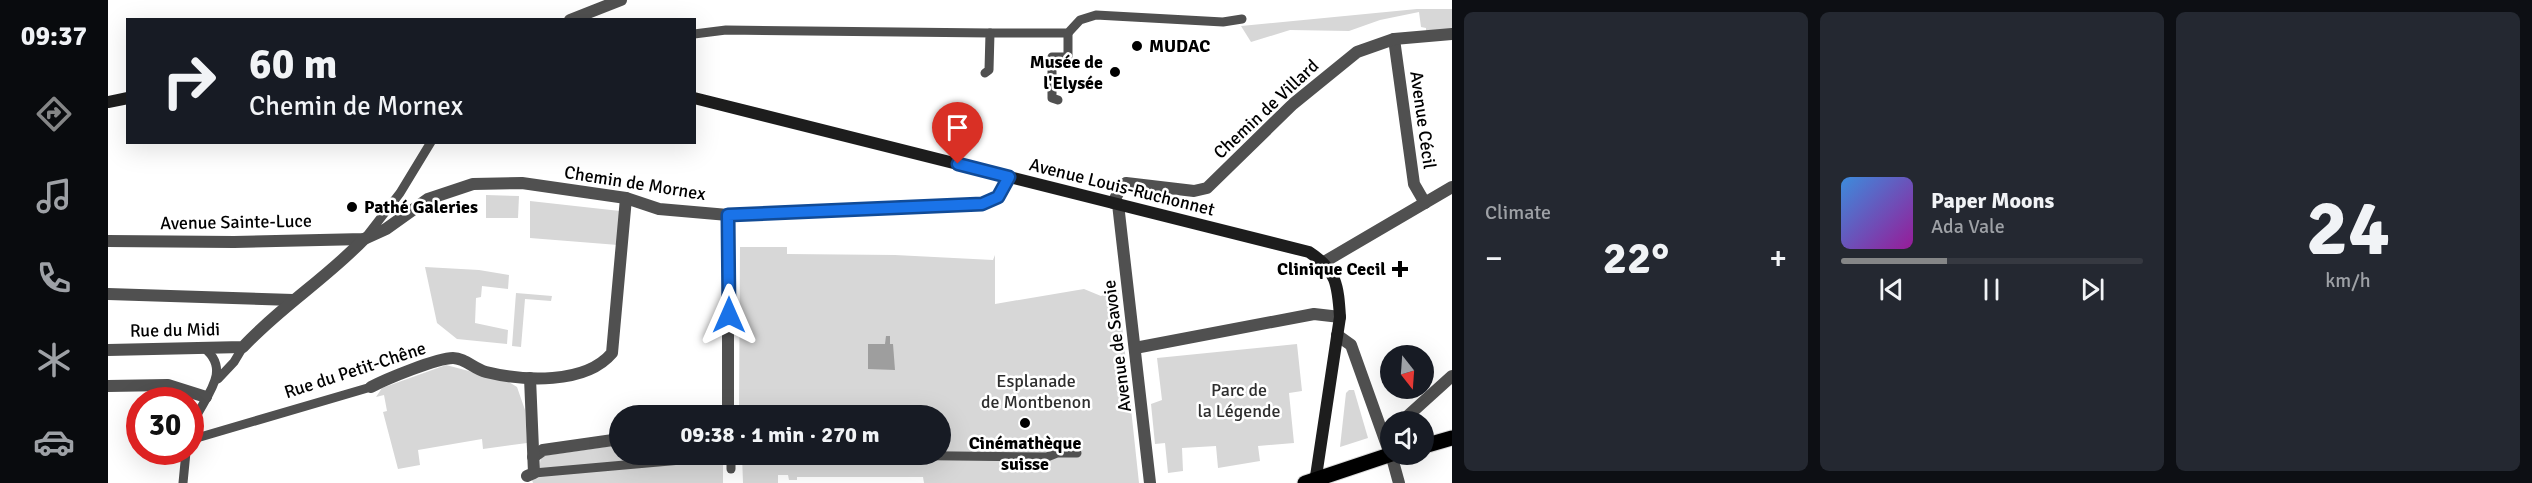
<!DOCTYPE html>
<meta charset="utf-8">
<style>
body{margin:0;font-family:Signika,sans-serif;background:#242831;color:#f1f3f6;height:100vh;display:flex;flex-direction:column;font-size:22px;white-space:nowrap}
*{box-sizing:border-box;margin:0}
p{font-size:20px;color:#9ea1a6}
.icon{flex:none;width:33px;height:33px;fill:none;stroke:currentColor;stroke-width:2;stroke-linecap:round;stroke-linejoin:round}
.map{position:relative;flex:1;overflow:hidden}
.details{display:flex;flex-direction:column;gap:12px;padding:12px;background:#0d0f14;width:1080px}
.details>*{flex:none}
.top-card{position:absolute;left:18px;top:18px;width:570px;height:126px;border-radius:0px;box-shadow:0 6px 24px #0002;background:#171b24;color:#f1f3f6;overflow:hidden}
.needle{width:39px;rotate:163deg}
.fabs{position:absolute;left:1272px;top:345px;display:grid;gap:12px}
.fabs a{display:grid;place-items:center;width:54px;height:54px;border-radius:50%;background:#171b24;box-shadow:0 6px 24px #0002;font-size:30px}
.speed{position:absolute;left:18px;top:387px;display:flex;gap:12px;font-size:30px;font-weight:700;text-align:center}
.speed>*{display:grid;place-content:center;width:78px;height:78px;border-radius:50%;background:#171b24;box-shadow:0 6px 24px #0002;line-height:1}
.speed .limit{border:9px solid #d22;background:#fff;color:#111}
.pin{position:absolute;display:grid;place-items:center;width:51px;height:51px;color:#fff;margin:-62px -26px;border-radius:50% 50% 50% 0;rotate:-45deg;box-shadow:0 0 6px #0007}
.pin .icon{rotate:45deg}
.me{position:absolute;width:66px;margin:-33px;rotate:0deg;stroke-linejoin:round;filter:drop-shadow(0 0 4px #0008)}
.turn{display:flex;align-items:center;gap:21px;height:126px;padding:0 24px;font-size:27px}
.turn .icon{width:78px;height:78px;stroke-width:2.5}
.turn b{display:block;font-size:42px;line-height:51px}
.big{font-size:45px;font-weight:700;line-height:1.1}
.details .card{flex:1;display:flex;flex-direction:column;justify-content:center;gap:9px;min-width:0;padding:0 21px;border-radius:9px;background:#242831}
.details .dial{align-items:center;gap:0}
.dial b{font-size:78px;line-height:1}
.song{display:flex;align-items:center;gap:18px}
.cover{width:72px;height:72px;border-radius:9px;background:linear-gradient(135deg,hsl(210 70% 55%),hsl(300 70% 35%))}
.played{height:6px;border-radius:3px;background:linear-gradient(90deg,#858687 35%,#363941 35%)}
.keys{display:flex;justify-content:space-around;direction:ltr}
.heat{display:flex;justify-content:space-between;align-items:center;font-size:33px;direction:ltr}
.details .tiles{flex:1;display:grid;gap:12px;grid-template-columns:repeat(3,1fr)}
.trip{position:absolute;left:501px;top:405px;width:342px;height:60px;border-radius:30px;background:#171b24;box-shadow:0 6px 24px #0002;font-weight:700;line-height:60px;text-align:center}
main{display:flex;flex:1;min-height:0}
.tabs{display:flex;flex-direction:column;width:108px;justify-content:space-around;align-items:center;background:#090b0e;color:#9ea1a6}
.tabs .icon{width:42px;height:42px}
.tabs .active{color:#858687}
.tabs b{font-size:27px;color:#f1f3f6}
.map>svg:first-child{display:block}
.green{fill:#d7d7d7}
.water{fill:#9e9e9e}
.lines{fill:none;stroke-linecap:round;stroke-linejoin:round}
.primary-casing{stroke:#dbdbdb;stroke-width:17}
.pedestrian{stroke:#505050;stroke-width:9}
.minor{stroke:#505050;stroke-width:12}
.tertiary{stroke:#505050;stroke-width:12}
.secondary{stroke:#1d1d1d;stroke-width:12}
.primary{stroke:#000;stroke-width:15}
.route-casing{stroke:#114b97;stroke-width:15}
.route{stroke:#1a73e8;stroke-width:10}
.poi-dot{fill:#000;stroke:#fff;stroke-width:2}
.labels{text-anchor:middle;stroke-width:5;stroke-linejoin:round;paint-order:stroke}
.poi-label{font-size:18px;font-weight:bold;fill:#000;stroke:#fff;text-anchor:start}
.street-label{font-size:18px;fill:#000;stroke:#fff}
.park-label{font-size:18px;fill:#2e2e2e;stroke:#fff}
</style>
<main>
<nav class="tabs">
<b>09:37</b>
<svg class="icon active" aria-label="directions" viewBox="0 0 24 24"><path d="M12 3l9 9-9 9-9-9zM9 14v-3h6M13 9l2 2-2 2"/></svg>
<svg class="icon" aria-label="music" viewBox="0 0 24 24"><path d="M9 18V5l10-2v13"/><circle cx="6" cy="18" r="3"/><circle cx="16" cy="16" r="3"/></svg>
<svg class="icon" aria-label="phone" viewBox="0 0 24 24"><path d="M5 4h4l2 5-3 2q2 4 5 5l2-3 5 2v4C11 20 4 13 5 4z"/></svg>
<svg class="icon" aria-label="climate" viewBox="0 0 24 24"><path d="M12 3v18M4 7l16 10M4 17L20 7"/></svg>
<svg class="icon" aria-label="car" viewBox="0 0 24 24"><path d="M5 17H2v-5l4-1 3-4h7l3 4 3 1v5h-3M9 17h6M6 11h13"/><circle cx="7" cy="17" r="2"/><circle cx="17" cy="17" r="2"/></svg>
</nav>
<div class="map">
<svg width="1344" height="483" viewBox="0 0 1344 483">
<rect width="100%" height="100%" fill="#fff"/>
<!-- green -->
<g class="green">
<path d="M 1309,9 L 1344,9 L 1344,32 L 1318,34 L 1318,28 L 1313,27 L 1311,12 L 1272,20 L 1241,31 L 1182,30 L 1143,42 L 1133,26 Z"/>
<path d="M 378,195 L 411,196 L 410,218 L 378,218 Z"/>
<path d="M 422,201 L 512,211 L 510,245 L 422,238 Z"/>
<path d="M 632,247 L 679,247 L 679,254 L 787,255 L 885,260 L 887,255 L 887,304 L 976,289 L 993,296 L 1010,288 L 1031,483 L 816,483 L 815,477 L 689,477 L 689,480 L 681,480 L 680,475 L 670,475 L 670,483 L 635,483 L 634,455 L 832,454 L 832,416 L 631,416 Z"/>
<path d="M 317,267 L 371,270 L 401,275 L 400,289 L 374,286 L 373,297 L 368,298 L 367,323 L 400,330 L 399,344 L 349,339 L 329,323 Z"/>
<path d="M 408,293 L 444,296 L 443,301 L 417,299 L 413,347 L 404,346 Z"/>
<path d="M 1189,344 L 1194,391 L 1181,393 L 1186,443 L 1150,446 L 1152,461 L 1110,468 L 1108,446 L 1074,448 L 1075,471 L 1060,473 L 1057,443 L 1047,444 L 1043,404 L 1054,400 L 1049,358 Z"/>
<path d="M 338,365 L 399,381 L 409,387 L 417,410 L 419,443 L 375,449 L 374,439 L 310,450 L 312,465 L 290,469 L 275,412 L 279,411 L 276,395 L 268,397 L 274,388 Z"/>
<path d="M 1241,390 L 1246,390 L 1260,438 L 1232,447 L 1238,393 Z"/>
<path d="M 511,445 L 512,454 L 615,455 L 615,483 L 425,483 L 424,480 L 430,478 L 433,456 Z"/>
</g>
<!-- water -->
<path class="water" d="M 778,336 L 782,336 L 782,344 L 785,344 L 787,370 L 760,369 L 760,344 L 777,344 Z"/>
<g class="lines">
<defs>
<g id="primary">
<path d="M 1316,446 L 1344,438"/>
<path d="M 1197,483 L 1284,454"/>
</g>
</defs>
<!-- primary casing -->
<use href="#primary" class="primary-casing"/>
<!-- pedestrian -->
<g class="pedestrian">
<path d="M 882,33 L 960,33 L 972,20 L 988,15 L 1115,22 L 1134,19"/>
<path d="M 586,34 L 618,30 L 882,33 L 881,70 L 877,73"/>
<path d="M 950,100 L 944,98 L 944,57 L 960,57 L 960,33"/>
<path d="M 258,237 L 292,193 L 323,142"/>
<path d="M 110,379 L 126,362 L 135,347"/>
<path d="M 82,431 C 90,402 128,373 96,348"/>
<path d="M 82,440 L 263,387"/>
<path d="M 681,454 L 939,457 L 949,453 L 969,453"/>
<path d="M 623,469 L 623,454"/>
<path d="M 426,473 L 641,454"/>
<path d="M 75,483 L 78,452"/>
</g>
<!-- minor -->
<g class="minor">
<path d="M 1286,39 L 1306,184 L 1317,203"/>
<path d="M 1005,203 L 1013,187 L 1018,183 L 1086,191 L 1099,188 L 1185,104 L 1249,52 L 1286,39 L 1344,34"/>
<path d="M 620,215 L 620,416"/>
<path d="M 0,241 L 126,242 L 256,239 L 278,229 L 320,199 L 365,184 L 414,183 L 518,198 L 551,209 L 620,215 L 874,204 L 890,197 L 901,177"/>
<path d="M 0,294 L 185,300"/>
<path d="M 1027,348 L 1206,314 L 1232,317"/>
<path d="M 0,350 L 135,347 C 172,307 219,278 256,239"/>
<path d="M 0,386 L 60,385 L 98,397"/>
<path d="M 263,387 C 278,379 329,358 345,358 C 357,358 366,369 378,372 C 415,381 477,385 504,353 L 518,198"/>
<path d="M 1293,422 L 1344,376"/>
<path d="M 425,457 L 435,450 L 512,439"/>
<path d="M 419,476 L 426,473 L 422,378"/>
</g>
<!-- tertiary -->
<g class="tertiary">
<path d="M 462,20 L 513,0"/>
<path d="M 1010,204 L 1042,483"/>
<path d="M 1216,262 L 1344,187"/>
<path d="M 1229,335 L 1243,345 L 1282,454"/>
<path d="M 1283,454 L 1291,483"/>
</g>
<!-- secondary -->
<g class="secondary">
<path d="M 586,98 L 1201,252 C 1229,270 1230,286 1232,317 L 1207,483"/>
<path d="M 0,102 L 20,98"/>
</g>
<!-- primary -->
<use href="#primary" class="primary"/>
</g>
<g class="lines">
<defs>
<path id="route" d="M 621,315 L 620,215 L 874,204 L 890,197 L 901,177 L 850,164"/>
</defs>
<!-- route casing -->
<use href="#route" class="route-casing"/>
<!-- route -->
<use href="#route" class="route"/>
</g>
<!-- markers -->
<g class="poi-dot">
<circle cx="1029" cy="46" r="6"/>
<circle cx="1007" cy="72" r="6"/>
<circle cx="244" cy="207" r="6"/>
<path d="M1289 260h6v6h6v6h-6v6h-6v-6h-6v-6h6z"/>
<circle cx="917" cy="423" r="6"/>
</g>
<g class="labels">
<!-- poi labels -->
<g class="poi-label">
<text x="1041" y="52">MUDAC</text>
<text x="995" y="68" text-anchor="end">Musée de<tspan x="995" dy="21">l'Elysée</tspan></text>
<text x="256" y="213">Pathé Galeries</text>
<text x="1278" y="275" text-anchor="end">Clinique Cecil</text>
<text x="917" y="449" text-anchor="middle">Cinémathèque<tspan x="917" dy="21">suisse</tspan></text>
</g>
<!-- street labels -->
<g class="street-label">
<text transform="translate(1158 109) rotate(-43)" y="6">Chemin de Villard</text>
<text transform="translate(1315 120) rotate(82)" y="6">Avenue Cécil</text>
<text transform="translate(527 183) rotate(9)" y="6">Chemin de Mornex</text>
<text transform="translate(1014 187) rotate(14)" y="6">Avenue Louis-Ruchonnet</text>
<text transform="translate(128 222) rotate(-1)" y="6">Avenue Sainte-Luce</text>
<text transform="translate(67 330) rotate(-1)" y="6">Rue du Midi</text>
<text transform="translate(1009 346) rotate(-97)" y="6">Avenue de Savoie</text>
<text transform="translate(247 370) rotate(-18)" y="6">Rue du Petit-Chêne</text>
</g>
<!-- park labels -->
<g class="park-label">
<text x="928" y="387">Esplanade<tspan x="928" dy="21">de Montbenon</tspan></text>
<text x="1131" y="396">Parc de<tspan x="1131" dy="21">la Légende</tspan></text>
</g>
</g>
</svg>
<div class="fabs">
<a><svg class="needle" viewBox="-14 -14 28 28"><path d="M0-13l5 13h-10z" fill="#e53935"/><path d="M0 13l5-13h-10z" fill="#9ea1a6"/></svg></a>
<a><svg class="icon" aria-label="sound" viewBox="0 0 24 24"><path d="M4 9h4l5-4v14l-5-4H4zM17 9q2 3 0 6"/></svg></a>
</div>
<div class="speed"><div class="limit">30</div></div>
<div class="pin" style="left:850px;top:164px;background:#d93025"><svg class="icon" aria-label="arrive" viewBox="0 0 24 24"><path d="M6 21V4h12l-3 4 3 4H6"/></svg></div>
<svg class="me" style="left:621px;top:315px" viewBox="-20 -20 40 40"><path d="M0-17L14 15 0 8-14 15z" fill="#1a73e8" stroke="#fff" stroke-width="4"/></svg>
<div class="trip">09:38 · 1 min · 270 m</div>
<div class="top-card">
<div class="turn"><svg class="icon" aria-label="right" viewBox="0 0 24 24"><path d="M7 20v-9h11M14 6l5 5-5 5"/></svg><div><b>60 m</b>Chemin de Mornex</div></div>
</div>
</div>
<section class="details">
<div class="tiles">
<div class="card"><p>Climate</p>
<div class="heat"><a>−</a><b class="big">22°</b><a>+</a></div>
</div>
<div class="card">
<div class="song"><i class="cover"></i><div><b>Paper Moons</b><p>Ada Vale</p></div></div>
<div class="played"></div>
<div class="keys"><svg class="icon" aria-label="previous" viewBox="0 0 24 24"><path d="M18 5L8 12l10 7zM5 5v14"/></svg><svg class="icon" aria-label="pause" viewBox="0 0 24 24"><path d="M8 5v14M16 5v14"/></svg><svg class="icon" aria-label="next" viewBox="0 0 24 24"><path d="M6 5l10 7-10 7zM19 5v14"/></svg></div>
</div>
<div class="card dial"><b>24</b><p>km/h</p></div>
</div>
</section>
</main>
